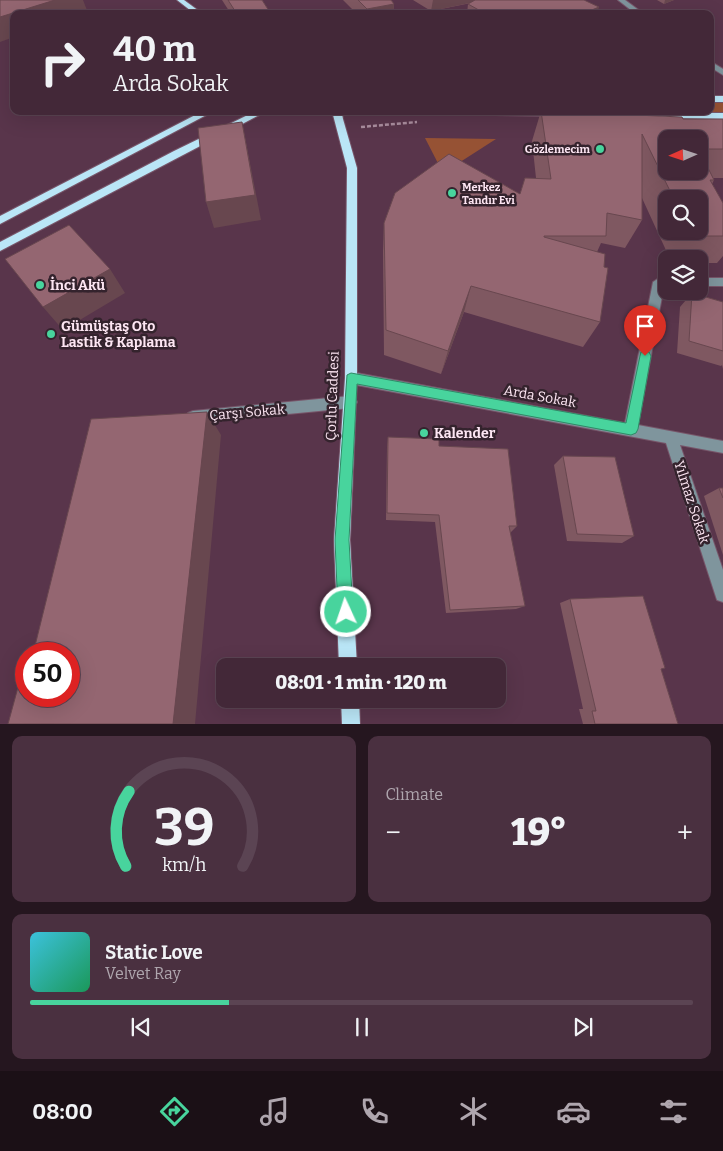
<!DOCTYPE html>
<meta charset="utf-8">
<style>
body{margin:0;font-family:Bitter,serif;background:#4a3040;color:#f1f3f6;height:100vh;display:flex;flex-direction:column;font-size:19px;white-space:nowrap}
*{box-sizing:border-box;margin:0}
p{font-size:16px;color:#afa6ae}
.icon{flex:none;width:28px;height:28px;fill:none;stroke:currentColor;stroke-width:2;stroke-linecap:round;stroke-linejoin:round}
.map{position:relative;height:724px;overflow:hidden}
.sheet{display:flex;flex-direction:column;gap:12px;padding:12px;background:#25161f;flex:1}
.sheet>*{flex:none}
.hud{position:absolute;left:10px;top:10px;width:704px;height:105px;border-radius:10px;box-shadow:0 5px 20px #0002,0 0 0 1px #5b4453;background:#432838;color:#f1f3f6;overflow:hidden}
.needle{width:32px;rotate:267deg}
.fabs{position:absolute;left:658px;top:130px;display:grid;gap:10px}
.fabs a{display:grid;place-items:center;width:50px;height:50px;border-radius:10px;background:#432838;box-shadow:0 5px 20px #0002,0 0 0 1px #5b4453;font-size:25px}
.speed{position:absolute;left:15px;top:642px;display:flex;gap:10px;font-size:25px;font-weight:700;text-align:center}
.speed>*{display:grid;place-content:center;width:65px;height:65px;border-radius:50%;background:#432838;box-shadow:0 5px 20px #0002,0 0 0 1px #5b4453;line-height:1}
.speed .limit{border:8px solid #d22;background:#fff;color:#111}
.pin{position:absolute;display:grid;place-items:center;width:42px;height:42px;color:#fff;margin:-51px -21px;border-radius:50% 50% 50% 0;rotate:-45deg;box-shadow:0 0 5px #0007}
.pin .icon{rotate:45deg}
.me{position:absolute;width:55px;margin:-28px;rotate:357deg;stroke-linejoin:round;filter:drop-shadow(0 0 4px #0008)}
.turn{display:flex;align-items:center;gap:18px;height:105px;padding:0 20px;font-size:22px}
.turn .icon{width:65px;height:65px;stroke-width:2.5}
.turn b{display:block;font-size:35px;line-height:42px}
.big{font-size:38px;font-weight:800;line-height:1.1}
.sheet .tile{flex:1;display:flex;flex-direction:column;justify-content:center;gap:8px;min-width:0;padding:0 18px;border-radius:10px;background:#4a3040}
.sheet .dial{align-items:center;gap:0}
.dial svg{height:130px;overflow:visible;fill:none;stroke:#5b4453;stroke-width:7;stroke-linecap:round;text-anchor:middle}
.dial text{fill:#f1f3f6;stroke:none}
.song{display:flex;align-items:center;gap:15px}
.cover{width:60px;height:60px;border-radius:8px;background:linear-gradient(135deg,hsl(190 70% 55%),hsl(150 70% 35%))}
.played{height:5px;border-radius:2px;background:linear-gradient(90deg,#48d49d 30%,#5b4453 30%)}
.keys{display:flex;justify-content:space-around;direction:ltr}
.heat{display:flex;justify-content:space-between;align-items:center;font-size:28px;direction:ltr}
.sheet .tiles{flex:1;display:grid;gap:12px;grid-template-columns:1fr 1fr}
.tile:last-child{grid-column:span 2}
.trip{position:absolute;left:216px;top:658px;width:290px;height:50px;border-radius:10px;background:#432838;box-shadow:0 5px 20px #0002,0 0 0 1px #5b4453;font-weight:800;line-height:50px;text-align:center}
.tab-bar{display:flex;height:80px;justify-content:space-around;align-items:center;background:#1b1016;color:#afa6ae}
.tab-bar .icon{width:35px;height:35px}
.tab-bar .current{color:#48d49d}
.tab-bar b{font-size:22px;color:#f1f3f6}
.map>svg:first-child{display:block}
.green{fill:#965234}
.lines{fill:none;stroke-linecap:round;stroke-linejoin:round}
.minor-casing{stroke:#775569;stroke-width:2}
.major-casing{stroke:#775569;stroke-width:2}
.path{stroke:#ab8e9f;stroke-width:2.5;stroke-dasharray:4 2;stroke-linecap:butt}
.minor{fill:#7f959d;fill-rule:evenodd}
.major{fill:#bae6f7;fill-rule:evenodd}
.wall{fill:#7f5861;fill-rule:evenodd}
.shaded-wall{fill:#68474f}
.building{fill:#946671;stroke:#68474f}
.route{fill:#48d49d;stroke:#2f8a66}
.poi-dot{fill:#48d49d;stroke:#34232d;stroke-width:2}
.labels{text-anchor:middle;stroke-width:5;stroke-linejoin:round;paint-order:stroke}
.far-poi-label{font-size:11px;font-weight:bold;fill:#fde6f3;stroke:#34232d;text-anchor:end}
.poi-label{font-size:14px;font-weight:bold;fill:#fde6f3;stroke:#34232d;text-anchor:start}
.street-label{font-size:14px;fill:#fde6f3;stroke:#34232d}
</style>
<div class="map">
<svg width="723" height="724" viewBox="0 0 723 724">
<rect width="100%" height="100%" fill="#59354b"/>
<!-- green -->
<g class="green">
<path d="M 710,99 L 723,99 L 723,116 L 430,111 L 710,111 Z"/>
<path d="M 425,138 L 496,139 L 443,173 Z"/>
</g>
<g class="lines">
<defs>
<g id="minor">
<path d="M 618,0 L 625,0 L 644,14 L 636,14 Z"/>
<path d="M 710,61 L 723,69 L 723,75 L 710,67 Z"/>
<path d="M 659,278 L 666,278 L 666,286 L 664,286 L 638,425 L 723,441 L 723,453 L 680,445 L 723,570 L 723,602 L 717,600 L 715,594 L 666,443 L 351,384 L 346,382 L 345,378 L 346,374 L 351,372 L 625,423 L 653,282 Z"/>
<rect x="699" y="278" width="24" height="8"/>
<path d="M 350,396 L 355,398 L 357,402 L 355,406 L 350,408 L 193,423 L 188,421 L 186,417 L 188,413 L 193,411 Z"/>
</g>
<g id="major">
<path d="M 177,0 L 184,0 L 203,14 L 195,14 Z"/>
<rect x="710" y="96" width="13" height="6"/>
<path d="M 203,111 L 214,111 L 0,224 L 0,216 Z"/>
<path d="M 256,111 L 267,111 L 0,251 L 0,242 L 174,151 Z"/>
<path d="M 315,111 L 346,111 L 342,114 L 343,119 L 357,168 L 357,378 L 350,540 L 357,666 L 339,666 L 334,540 L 345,378 L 347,168 L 333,115 Z"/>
<path d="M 426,111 L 723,113 L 723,119 L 430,114 Z"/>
<path d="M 341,699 L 359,699 L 360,724 L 342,724 Z"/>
</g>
</defs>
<!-- minor casing -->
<use href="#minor" class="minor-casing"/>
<!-- major casing -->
<use href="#major" class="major-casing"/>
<!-- path -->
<path class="path" d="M 361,127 L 417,122"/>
<!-- minor -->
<use href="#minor" class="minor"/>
<!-- major -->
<use href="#major" class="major"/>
</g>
<!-- wall -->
<g class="wall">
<path d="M 222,0 L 262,0 L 271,14 L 231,14 Z"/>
<path d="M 343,0 L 391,0 L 394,4 L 393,14 L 357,14 Z"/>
<path d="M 413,0 L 584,0 L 597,14 L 467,14 L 468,4 L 471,3 L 431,11 Z"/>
<path d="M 657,0 L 674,0 L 664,4 Z"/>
<path d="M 541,111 L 683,119 L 723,119 L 723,178 L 713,178 L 714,180 L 712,184 L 723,203 L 723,256 L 717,263 L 699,263 L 699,259 L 670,259 L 642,198 L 642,220 L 625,248 L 601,243 L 597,252 L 600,322 L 583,347 L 464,312 L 441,374 L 384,355 L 383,251 L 384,223 L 520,194 L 525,178 L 536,178 L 532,141 ZM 666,199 L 699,199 L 699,231 L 666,231 Z"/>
<path d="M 692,293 L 723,302 L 723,369 L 722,365 L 721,366 L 677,353 L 680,307 Z"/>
<path d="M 388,437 L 439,446 L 517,526 L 510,533 L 525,606 L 516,609 L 446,613 L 435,522 L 386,520 L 387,447 Z"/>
<path d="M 563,456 L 634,536 L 622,543 L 567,541 L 554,465 Z"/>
<path d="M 719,488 L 723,488 L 723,555 L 704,496 Z"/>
<path d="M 570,599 L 661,669 L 678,724 L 583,724 L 579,709 L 583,709 L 560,603 Z"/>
</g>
<!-- shaded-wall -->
<g class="shaded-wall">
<path d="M 55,0 L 83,0 L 88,13 L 85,14 L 14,14 L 14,37 L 0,42 L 0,17 Z"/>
<path d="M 433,0 L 484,0 L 431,11 Z"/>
<path d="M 665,0 L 674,0 L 664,4 Z"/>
<path d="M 394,4 L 393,14 L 367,14 L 367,9 Z"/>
<path d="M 599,7 L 597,14 L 582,14 Z"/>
<path d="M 242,122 L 261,220 L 214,228 L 206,202 Z"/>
<path d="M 110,269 L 125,293 L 63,330 L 43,307 Z"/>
<path d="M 471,286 L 464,312 L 441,374 L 448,351 Z"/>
<path d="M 207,412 L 221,435 L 195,724 L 173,724 Z"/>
</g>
<!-- building -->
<g class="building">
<path d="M 0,0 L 55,0 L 0,17 Z"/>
<path d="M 228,0 L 262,0 L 271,14 L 237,14 Z"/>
<path d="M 358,0 L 391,0 L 394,4 L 367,9 Z"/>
<path d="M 475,0 L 584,0 L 599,7 L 582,14 L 486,14 L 468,4 Z"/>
<path d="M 541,111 L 682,117 L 683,119 L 723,119 L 723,149 L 699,149 L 699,139 L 666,139 L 666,171 L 699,171 L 699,150 L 714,180 L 710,180 L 723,203 L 723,236 L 692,236 L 690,231 L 699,231 L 699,199 L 674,199 L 642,134 L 642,220 L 607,213 L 606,236 L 544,236 L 544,237 L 605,254 L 604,267 L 608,268 L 600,322 L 471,286 L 448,351 L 386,330 L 384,223 L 395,193 L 449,154 L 520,194 L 525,178 L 551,179 Z"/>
<path d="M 242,122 L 255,195 L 206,202 L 198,128 Z"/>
<path d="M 69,225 L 110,269 L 43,307 L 5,259 Z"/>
<path d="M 692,293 L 723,302 L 723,351 L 689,341 Z"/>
<path d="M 207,412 L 173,724 L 8,724 L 20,680 L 26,679 L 26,696 L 69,696 L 69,654 L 33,654 L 91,419 Z"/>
<path d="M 388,437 L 439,439 L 439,446 L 508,449 L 517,526 L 509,526 L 525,606 L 450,610 L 439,515 L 387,513 Z"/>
<path d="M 563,456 L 615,457 L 634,536 L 577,534 Z"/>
<path d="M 719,488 L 723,488 L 723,498 Z"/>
<path d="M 643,596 L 665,668 L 661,669 L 678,724 L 595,724 L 592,711 L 596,711 L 570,599 Z"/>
</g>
<!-- route -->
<path class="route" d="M 645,351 L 649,352 L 651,356 L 638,429 L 636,433 L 631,435 L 357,384 L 349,540 L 353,612 L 351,618 L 346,620 L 340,618 L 338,612 L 335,540 L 347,375 L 351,373 L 626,423 L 640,356 L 641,352 Z"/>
<!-- markers -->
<g class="poi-dot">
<circle cx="600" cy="149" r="5"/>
<circle cx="452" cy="193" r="5"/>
<circle cx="40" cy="285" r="5"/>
<circle cx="51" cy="334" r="5"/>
<circle cx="424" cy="433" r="5"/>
</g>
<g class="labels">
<!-- far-poi labels -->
<g class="far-poi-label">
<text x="590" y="153">Gözlemecim</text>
<text x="462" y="191" text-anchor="start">Merkez<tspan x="462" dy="13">Tandır Evi</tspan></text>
</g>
<!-- poi labels -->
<g class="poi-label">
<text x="50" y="290">İnci Akü</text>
<text x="61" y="331">Gümüştaş Oto<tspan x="61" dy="16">Lastik &amp; Kaplama</tspan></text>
<text x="434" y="438">Kalender</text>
</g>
<!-- street labels -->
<g class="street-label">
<text transform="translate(332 396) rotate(-88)" y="5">Çorlu Caddesi</text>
<text transform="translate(540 396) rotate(10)" y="5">Arda Sokak</text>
<text transform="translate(247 412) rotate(-5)" y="5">Çarşı Sokak</text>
<text transform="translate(692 502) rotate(72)" y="5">Yılmaz Sokak</text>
</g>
</g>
</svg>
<div class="fabs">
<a><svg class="needle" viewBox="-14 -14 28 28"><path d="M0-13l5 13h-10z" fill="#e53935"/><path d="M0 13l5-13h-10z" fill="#afa6ae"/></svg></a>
<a><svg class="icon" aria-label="search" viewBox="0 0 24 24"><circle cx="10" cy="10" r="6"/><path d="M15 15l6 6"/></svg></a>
<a><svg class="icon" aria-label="layers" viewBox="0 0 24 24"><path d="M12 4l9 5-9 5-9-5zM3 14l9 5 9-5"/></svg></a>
</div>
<div class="speed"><div class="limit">50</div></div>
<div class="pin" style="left:645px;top:356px;background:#d93025"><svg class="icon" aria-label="arrive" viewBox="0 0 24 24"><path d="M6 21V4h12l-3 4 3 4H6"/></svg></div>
<svg class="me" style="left:346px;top:612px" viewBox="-20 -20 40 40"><circle r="17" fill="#48d49d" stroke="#fff" stroke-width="3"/><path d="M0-11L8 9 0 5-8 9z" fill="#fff"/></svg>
<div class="trip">08:01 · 1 min · 120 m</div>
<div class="hud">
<div class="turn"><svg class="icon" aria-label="right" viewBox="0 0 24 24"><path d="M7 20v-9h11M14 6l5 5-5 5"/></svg><div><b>40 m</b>Arda Sokak</div></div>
</div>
</div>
<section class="sheet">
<div class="tiles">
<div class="tile dial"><svg viewBox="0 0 100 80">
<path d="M14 69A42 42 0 1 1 86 69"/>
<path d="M14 69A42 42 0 0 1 16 23" stroke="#48d49d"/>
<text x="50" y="56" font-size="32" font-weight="700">39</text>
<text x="50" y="72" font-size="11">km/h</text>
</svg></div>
<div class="tile"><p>Climate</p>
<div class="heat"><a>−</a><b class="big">19°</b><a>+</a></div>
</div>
<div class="tile">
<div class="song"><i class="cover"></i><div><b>Static Love</b><p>Velvet Ray</p></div></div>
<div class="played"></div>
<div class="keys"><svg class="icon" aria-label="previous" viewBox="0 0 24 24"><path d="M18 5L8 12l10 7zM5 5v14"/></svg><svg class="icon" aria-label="pause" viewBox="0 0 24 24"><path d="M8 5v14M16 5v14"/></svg><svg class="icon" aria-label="next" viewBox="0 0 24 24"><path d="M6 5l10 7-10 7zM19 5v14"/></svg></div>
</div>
</div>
</section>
<nav class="tab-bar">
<b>08:00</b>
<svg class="icon current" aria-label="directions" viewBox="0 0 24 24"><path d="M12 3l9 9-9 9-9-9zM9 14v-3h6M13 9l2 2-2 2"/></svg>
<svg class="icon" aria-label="music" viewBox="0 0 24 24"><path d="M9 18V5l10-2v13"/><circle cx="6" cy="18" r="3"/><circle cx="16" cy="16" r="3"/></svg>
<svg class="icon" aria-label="phone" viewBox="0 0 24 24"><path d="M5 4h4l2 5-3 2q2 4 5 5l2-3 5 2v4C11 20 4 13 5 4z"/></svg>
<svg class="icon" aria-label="climate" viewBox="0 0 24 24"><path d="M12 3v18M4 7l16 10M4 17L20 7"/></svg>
<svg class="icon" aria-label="car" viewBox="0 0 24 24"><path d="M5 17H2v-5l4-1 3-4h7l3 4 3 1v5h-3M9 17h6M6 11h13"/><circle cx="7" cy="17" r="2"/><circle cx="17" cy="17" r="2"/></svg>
<svg class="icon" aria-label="filters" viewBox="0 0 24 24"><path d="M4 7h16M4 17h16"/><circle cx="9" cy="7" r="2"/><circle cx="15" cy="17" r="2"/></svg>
</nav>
